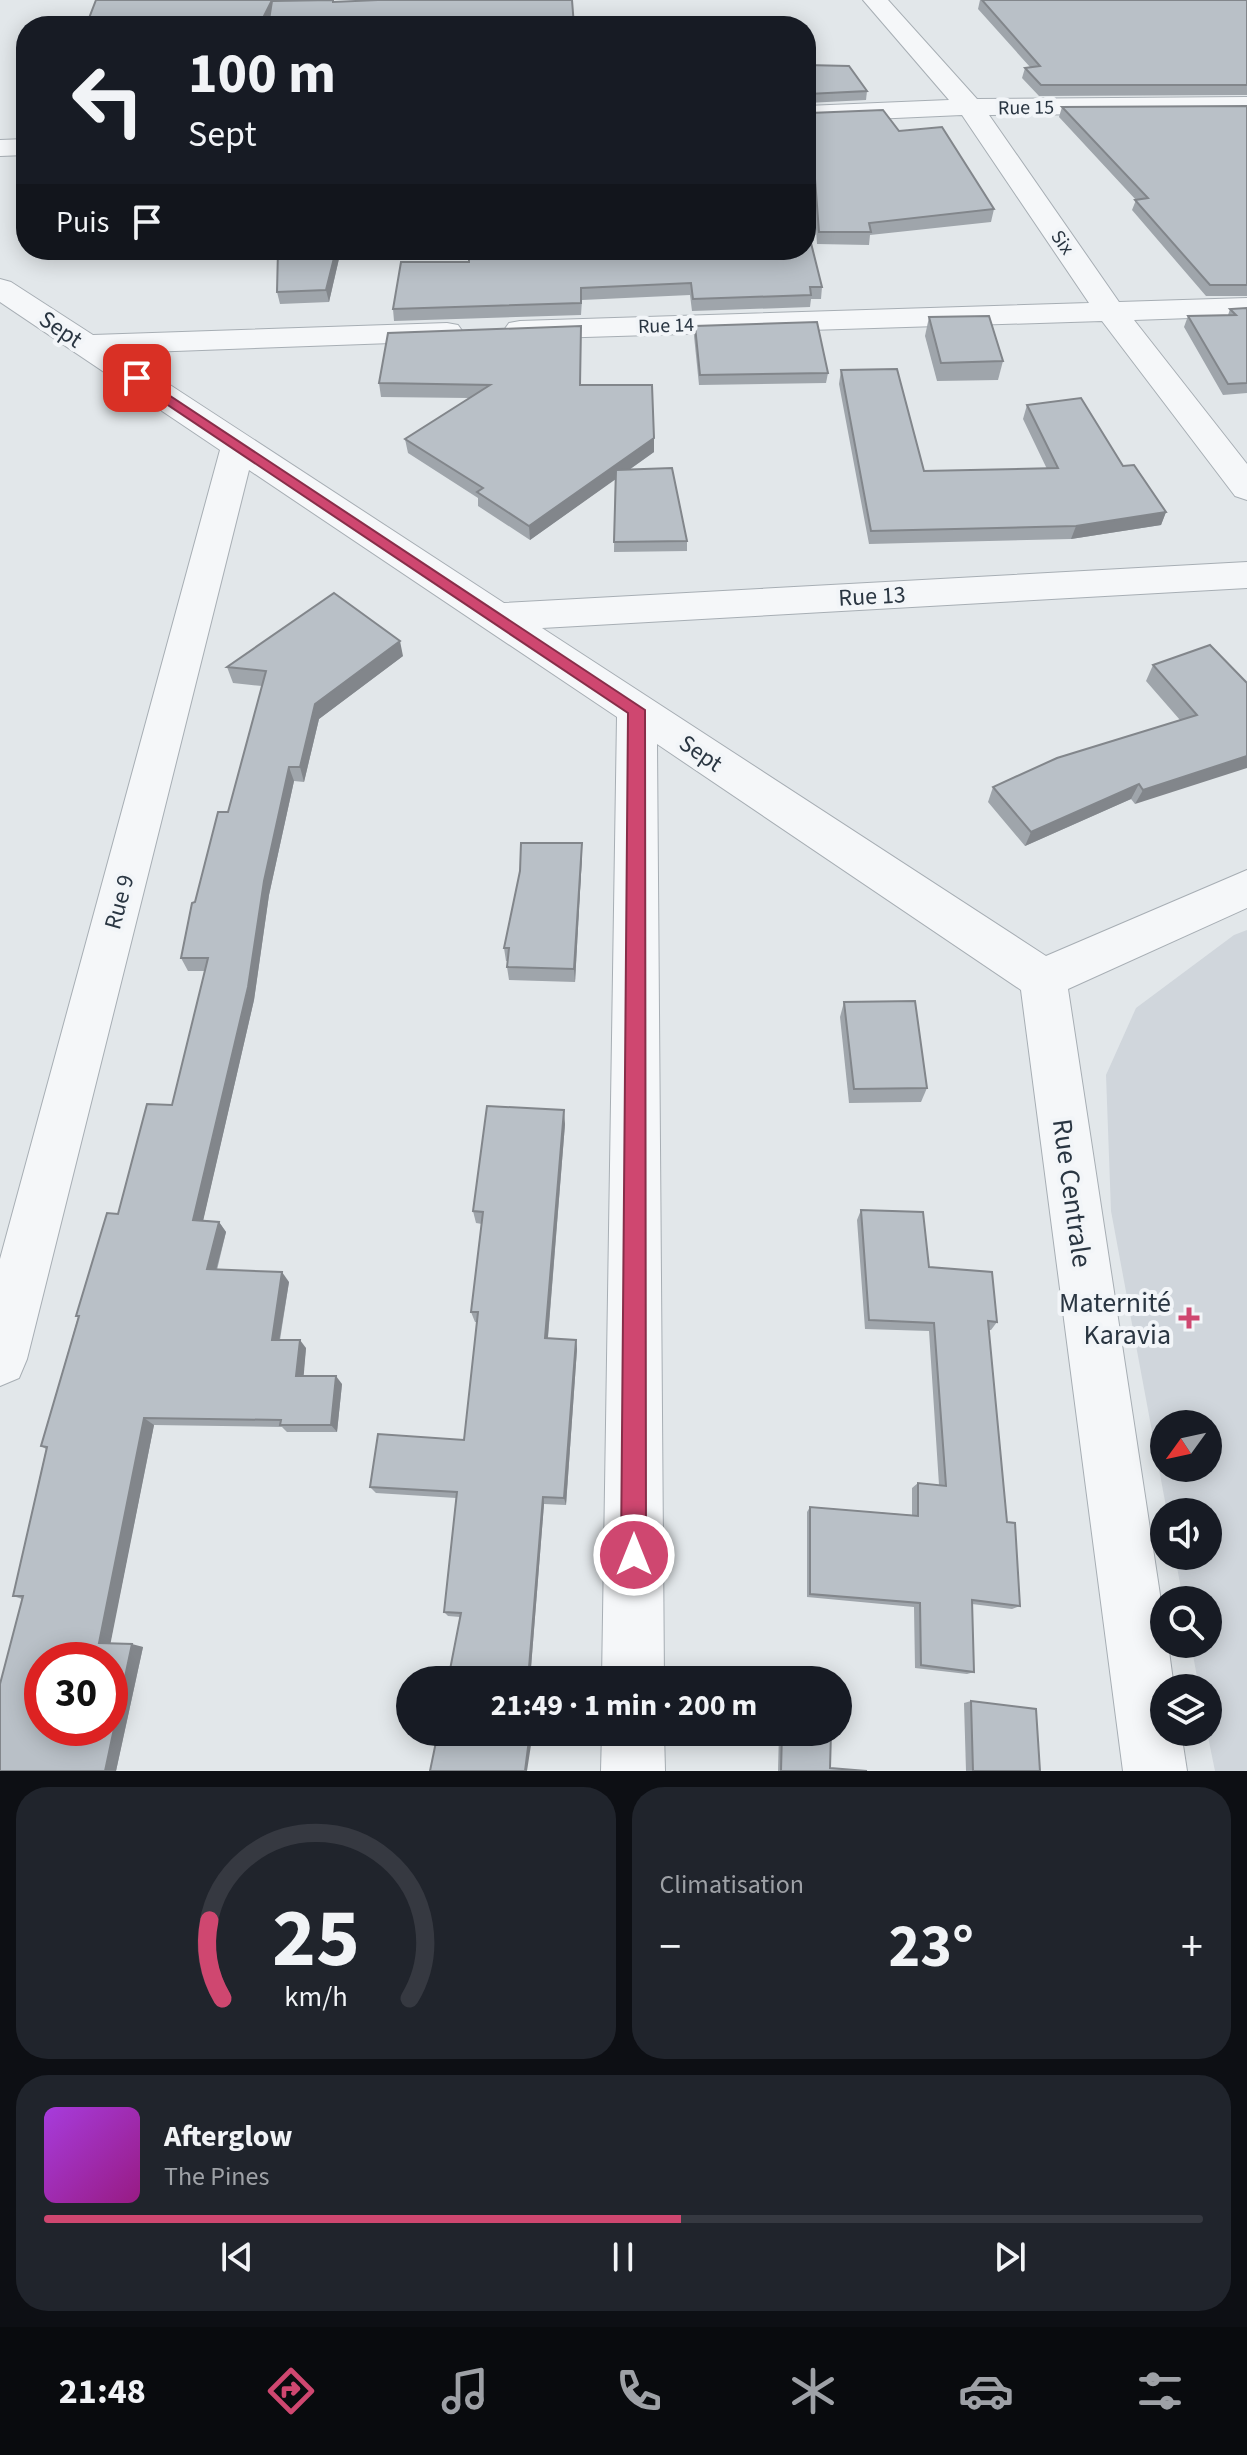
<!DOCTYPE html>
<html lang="fr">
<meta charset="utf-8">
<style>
body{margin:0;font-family:"Source Sans 3",sans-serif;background:#20242c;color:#f1f3f6;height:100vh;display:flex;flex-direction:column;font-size:30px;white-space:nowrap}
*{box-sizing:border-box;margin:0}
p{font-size:26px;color:#9ea1a6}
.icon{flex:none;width:44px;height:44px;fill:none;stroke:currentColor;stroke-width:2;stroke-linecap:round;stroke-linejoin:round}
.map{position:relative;height:1771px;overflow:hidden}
.sheet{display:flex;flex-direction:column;gap:16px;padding:16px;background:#0d0f14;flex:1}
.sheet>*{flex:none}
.top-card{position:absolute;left:16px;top:16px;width:800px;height:244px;border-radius:32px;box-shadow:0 4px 20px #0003;background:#171b24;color:#f1f3f6;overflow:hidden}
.needle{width:52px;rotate:237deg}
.controls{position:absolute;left:1150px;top:1410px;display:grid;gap:16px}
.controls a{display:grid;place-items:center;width:72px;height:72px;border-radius:50%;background:#171b24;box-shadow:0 4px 20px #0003;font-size:40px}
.speed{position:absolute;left:24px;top:1642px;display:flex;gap:16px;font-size:40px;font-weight:700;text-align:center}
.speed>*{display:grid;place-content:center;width:104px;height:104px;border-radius:50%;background:#171b24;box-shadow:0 4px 20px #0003;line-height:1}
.speed .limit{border:12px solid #d22;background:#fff;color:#111}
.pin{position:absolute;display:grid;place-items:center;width:68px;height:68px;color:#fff;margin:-34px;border-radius:16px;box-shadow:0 4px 12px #0006}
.me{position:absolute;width:88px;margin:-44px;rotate:0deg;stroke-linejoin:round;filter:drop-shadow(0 0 6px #0008)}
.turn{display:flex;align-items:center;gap:28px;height:168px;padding:0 40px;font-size:36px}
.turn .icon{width:104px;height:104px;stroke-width:2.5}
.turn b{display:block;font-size:56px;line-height:68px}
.then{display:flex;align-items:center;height:76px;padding:0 40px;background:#0003;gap:16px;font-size:30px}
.big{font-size:60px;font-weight:700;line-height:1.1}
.sheet .tile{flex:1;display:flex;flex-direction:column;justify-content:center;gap:12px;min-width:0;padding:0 28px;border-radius:32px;background:#20242c}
.sheet .dial{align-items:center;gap:0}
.dial svg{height:208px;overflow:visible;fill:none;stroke:#363941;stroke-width:7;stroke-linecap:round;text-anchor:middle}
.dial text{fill:#f1f3f6;stroke:none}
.song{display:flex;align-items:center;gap:24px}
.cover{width:96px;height:96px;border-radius:12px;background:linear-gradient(135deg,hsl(280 70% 55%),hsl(310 70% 35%))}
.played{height:8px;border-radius:4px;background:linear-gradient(90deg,#cf4770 55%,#363941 55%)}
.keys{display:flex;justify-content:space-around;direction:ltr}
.heat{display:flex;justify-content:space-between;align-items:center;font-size:44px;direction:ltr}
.sheet .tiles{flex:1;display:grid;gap:16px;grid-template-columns:1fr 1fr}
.tile:last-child{grid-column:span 2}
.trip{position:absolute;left:396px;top:1666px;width:456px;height:80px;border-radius:40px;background:#171b24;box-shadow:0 4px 20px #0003;font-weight:700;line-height:80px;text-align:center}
.tabs{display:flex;height:128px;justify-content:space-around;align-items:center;background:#090b0e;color:#9ea1a6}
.tabs .icon{width:56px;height:56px}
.tabs .selected{color:#cf4770}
.tabs b{font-size:36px;color:#f1f3f6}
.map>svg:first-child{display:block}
.built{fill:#d0d6dc;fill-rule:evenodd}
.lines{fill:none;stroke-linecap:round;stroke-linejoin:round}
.minor-casing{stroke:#a7aeb4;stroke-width:2}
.minor{fill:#f5f7f9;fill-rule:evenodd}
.wall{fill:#9fa5ab}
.shaded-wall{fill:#82868b}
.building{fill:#b9c0c7;stroke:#82868b;stroke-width:2;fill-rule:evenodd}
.route{fill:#cf4770;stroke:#872e49;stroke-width:2}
.poi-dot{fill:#cf4770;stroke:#f2f5f8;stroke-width:3}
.labels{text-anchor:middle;stroke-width:8;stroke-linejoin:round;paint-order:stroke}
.far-street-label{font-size:20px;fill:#2a3642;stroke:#f2f5f8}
.street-label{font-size:24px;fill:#2a3642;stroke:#f2f5f8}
.near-street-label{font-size:28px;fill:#2a3642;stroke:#f2f5f8}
.near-poi-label{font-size:28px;fill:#2a3642;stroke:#f2f5f8;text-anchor:end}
</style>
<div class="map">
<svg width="1247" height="1771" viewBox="0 0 1247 1771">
<rect width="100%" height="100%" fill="#e2e7ea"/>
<!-- built -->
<path class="built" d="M 1247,930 L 1247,1771 L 1215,1771 L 1207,1732 L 1208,1688 L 1199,1688 L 1191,1644 L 1208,1644 L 1208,1600 L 1183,1600 L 1175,1556 L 1208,1556 L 1208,1512 L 1167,1512 L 1111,1211 L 1106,1075 L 1136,1008 L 1234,935 ZM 1164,1424 L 1208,1424 L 1208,1468 L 1164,1468 Z"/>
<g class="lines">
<defs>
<g id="minor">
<path d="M 863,0 L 888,0 L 977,99 L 1247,97 L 1247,113 L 989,115 L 1119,302 L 1247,298 L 1247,316 L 1134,320 L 1247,464 L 1247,500 L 1235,496 L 1102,321 L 520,339 L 509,337 L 504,330 L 509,323 L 520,321 L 1089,303 L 962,115 L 806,122 L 806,106 L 949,100 Z"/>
<path d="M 26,139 L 26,155 L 0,156 L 0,140 Z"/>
<path d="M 0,279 L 11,282 L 93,335 L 447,323 L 458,325 L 463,332 L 458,339 L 447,341 L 121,353 L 504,603 L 1247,562 L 1247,588 L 542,628 L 1046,956 L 1247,870 L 1247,908 L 1068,989 L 1164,1621 L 1164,1644 L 1168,1644 L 1174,1688 L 1164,1688 L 1164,1732 L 1181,1732 L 1187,1771 L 1123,1771 L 1021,990 L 657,744 L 664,1680 L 602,1680 L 617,717 L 249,470 L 27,1359 L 19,1378 L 0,1386 L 0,1259 L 220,450 L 0,302 Z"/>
<path d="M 602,1732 L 664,1732 L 665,1771 L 601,1771 Z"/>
</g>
</defs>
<!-- minor casing -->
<use href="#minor" class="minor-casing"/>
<!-- minor -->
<use href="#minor" class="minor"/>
</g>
<!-- wall -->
<g class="wall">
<path d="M 980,0 L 1247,0 L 1247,95 L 1039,96 L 1022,78 L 1025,68 L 1030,67 L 978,9 Z"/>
<path d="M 806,65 L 867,91 L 866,100 L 807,103 Z"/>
<path d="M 1247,106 L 1247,296 L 1206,296 L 1132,210 L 1136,200 L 1059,117 L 1062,107 Z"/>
<path d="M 810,113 L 899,131 L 994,209 L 991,222 L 870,235 L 869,245 L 817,244 L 809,125 Z"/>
<path d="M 341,250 L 329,302 L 280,304 L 277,292 Z"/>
<path d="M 469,262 L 822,287 L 821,299 L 811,299 L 810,307 L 692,311 L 690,295 L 582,300 L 581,315 L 394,321 L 393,309 Z"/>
<path d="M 1247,308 L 1247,393 L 1223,395 L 1184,327 L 1188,316 L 1228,315 L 1230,309 Z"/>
<path d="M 929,317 L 1003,361 L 998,380 L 937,381 L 925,336 Z"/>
<path d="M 695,326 L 828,373 L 826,383 L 699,385 L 694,336 Z"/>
<path d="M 841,370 L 924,471 L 1047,469 L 1023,419 L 1027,405 L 1123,466 L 1166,512 L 1161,525 L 1071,539 L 869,544 L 839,384 Z"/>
<path d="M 379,383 L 581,385 L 654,438 L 654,452 L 629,470 L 687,541 L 687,551 L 614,552 L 615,479 L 530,540 L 478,506 L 478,498 L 408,453 L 405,439 L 469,398 L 381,397 Z"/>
<path d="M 403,656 L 319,719 L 304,782 L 294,781 L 269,895 L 254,1000 L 203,1220 L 219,1222 L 226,1232 L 217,1270 L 289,1282 L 280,1340 L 306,1348 L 303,1376 L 342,1384 L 337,1432 L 287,1432 L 282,1427 L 154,1425 L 110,1643 L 143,1647 L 116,1771 L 22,1599 L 13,1596 L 46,1449 L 41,1446 L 78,1317 L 76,1316 L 118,1214 L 172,1105 L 205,971 L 188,971 L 181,958 L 195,902 L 228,812 L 262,686 L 233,683 L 227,667 Z"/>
<path d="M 1153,665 L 1247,683 L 1135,804 L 1131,799 L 1025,846 L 988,802 L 993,787 L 1180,720 L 1146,681 Z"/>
<path d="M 582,843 L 582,856 L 575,982 L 509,980 L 507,967 L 508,961 L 506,961 L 504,948 Z"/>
<path d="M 844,1002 L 927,1088 L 921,1102 L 849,1103 L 840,1017 Z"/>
<path d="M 565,1124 L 548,1338 L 576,1340 L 577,1349 L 566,1505 L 544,1504 L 530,1680 L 448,1680 L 460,1617 L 448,1616 L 444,1612 L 456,1498 L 376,1493 L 370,1487 L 464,1440 L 477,1322 L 475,1322 L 471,1312 L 482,1224 L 476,1223 L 473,1211 Z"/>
<path d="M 861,1210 L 929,1267 L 997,1322 L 991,1330 L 989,1330 L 1007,1522 L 1020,1606 L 1012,1609 L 972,1604 L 974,1672 L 967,1674 L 915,1668 L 914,1607 L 807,1597 L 807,1512 L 810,1507 L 912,1515 L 912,1488 L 918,1483 L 939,1485 L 929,1331 L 865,1329 L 857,1220 Z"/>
<path d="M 971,1701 L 1040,1771 L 966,1771 L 964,1703 Z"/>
<path d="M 779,1732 L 831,1732 L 830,1768 L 867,1771 L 778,1771 Z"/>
</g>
<!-- shaded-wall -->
<g class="shaded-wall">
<path d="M 272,0 L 279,0 L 267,26 L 259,26 Z"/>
<path d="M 336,250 L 341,250 L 329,302 L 326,290 Z"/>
<path d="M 654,438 L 654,452 L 530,540 L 529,526 Z"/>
<path d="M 1166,512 L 1161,525 L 1071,539 L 1076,526 Z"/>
<path d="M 400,641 L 403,656 L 319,719 L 304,782 L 300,767 L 315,704 Z"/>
<path d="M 1247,756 L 1247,768 L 1135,804 L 1143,790 Z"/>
<path d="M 289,767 L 294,781 L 269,895 L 254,1000 L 201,1230 L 193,1220 L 264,881 Z"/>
<path d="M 1139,784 L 1131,799 L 1025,846 L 1031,832 Z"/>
<path d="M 582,843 L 582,856 L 575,982 L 574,969 Z"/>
<path d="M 564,1110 L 565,1124 L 547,1347 L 545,1338 Z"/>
<path d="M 219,1222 L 226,1232 L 214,1278 L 207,1269 Z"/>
<path d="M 282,1272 L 289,1282 L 278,1348 L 272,1340 Z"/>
<path d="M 300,1340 L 306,1348 L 303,1384 L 296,1376 Z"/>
<path d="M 576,1340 L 577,1349 L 566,1505 L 564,1498 Z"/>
<path d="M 336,1376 L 342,1384 L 337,1432 L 331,1425 Z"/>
<path d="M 144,1418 L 154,1425 L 110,1646 L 99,1643 Z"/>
<path d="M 543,1497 L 544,1504 L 530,1680 L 528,1680 Z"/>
<path d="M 132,1644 L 143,1647 L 116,1771 L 105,1771 Z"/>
<path d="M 530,1732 L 533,1732 L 527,1771 L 525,1771 Z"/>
</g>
<!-- building -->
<g class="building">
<path d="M 96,0 L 272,0 L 259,26 L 86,26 Z"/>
<path d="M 333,0 L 333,2 L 378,0 L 572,0 L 574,26 L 268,26 L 272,1 Z"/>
<path d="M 982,0 L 1247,0 L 1247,85 L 1041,85 L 1025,68 L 1040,66 Z"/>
<path d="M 806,65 L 849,66 L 867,91 L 808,94 Z"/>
<path d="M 1247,106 L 1247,285 L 1210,285 L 1135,200 L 1148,198 L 1062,107 Z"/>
<path d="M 883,110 L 899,131 L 942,127 L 994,209 L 869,223 L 871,232 L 819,232 L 810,113 Z"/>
<path d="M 806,223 L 822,287 L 810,287 L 811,295 L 693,299 L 691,283 L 581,288 L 581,303 L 393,309 L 401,262 L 469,262 L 469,250 L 806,250 Z"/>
<path d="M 278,250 L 336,250 L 326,290 L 277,292 Z"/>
<path d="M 1247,308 L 1247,383 L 1228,384 L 1188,316 L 1236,315 L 1230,309 Z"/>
<path d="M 989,316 L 1003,361 L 941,363 L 929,317 Z"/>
<path d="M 817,322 L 828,373 L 700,375 L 695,326 Z"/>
<path d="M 581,326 L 580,385 L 652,385 L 654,438 L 529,526 L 477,492 L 483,488 L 405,439 L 490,385 L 379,383 L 388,333 Z"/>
<path d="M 897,369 L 924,471 L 1058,468 L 1027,405 L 1081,398 L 1123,466 L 1134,465 L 1166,512 L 1076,526 L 871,531 L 841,370 Z"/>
<path d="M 672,468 L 687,541 L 614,542 L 616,470 Z"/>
<path d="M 334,593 L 400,641 L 315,704 L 300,767 L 289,767 L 264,881 L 248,987 L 193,1220 L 219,1222 L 207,1269 L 282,1272 L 272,1340 L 300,1340 L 296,1376 L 336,1376 L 331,1425 L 280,1425 L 281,1420 L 144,1418 L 99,1643 L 132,1644 L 105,1771 L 0,1771 L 0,1684 L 23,1596 L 13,1596 L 47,1447 L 41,1446 L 79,1316 L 76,1316 L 107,1213 L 118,1214 L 147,1104 L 172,1105 L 208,958 L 181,958 L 192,903 L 195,902 L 218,812 L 228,812 L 266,671 L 227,667 ZM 42,1660 L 110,1660 L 110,1728 L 42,1728 Z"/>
<path d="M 1210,645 L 1247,683 L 1247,756 L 1143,790 L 1139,784 L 1031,832 L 993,787 L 1057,758 L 1197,715 L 1153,665 Z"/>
<path d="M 521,843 L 582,843 L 574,969 L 507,967 L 509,948 L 504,948 L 520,871 Z"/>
<path d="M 915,1001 L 927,1088 L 854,1089 L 844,1002 Z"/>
<path d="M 487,1106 L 564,1110 L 545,1338 L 576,1340 L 564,1498 L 543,1497 L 528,1680 L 448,1680 L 461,1613 L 444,1612 L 457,1492 L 370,1487 L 378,1434 L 464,1440 L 478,1312 L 471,1312 L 483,1212 L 473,1211 Z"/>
<path d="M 861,1210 L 923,1212 L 929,1267 L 992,1272 L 997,1322 L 988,1321 L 1007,1522 L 1015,1523 L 1020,1606 L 972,1600 L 974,1672 L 921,1665 L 920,1603 L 810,1594 L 810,1507 L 918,1516 L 918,1483 L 946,1486 L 934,1323 L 869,1320 Z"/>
<path d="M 971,1701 L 1036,1709 L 1040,1771 L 973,1771 Z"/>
<path d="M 438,1732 L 530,1732 L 525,1771 L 430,1771 Z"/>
<path d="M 782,1732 L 831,1732 L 830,1768 L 867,1771 L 781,1771 Z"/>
</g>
<!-- route -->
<path class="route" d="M 137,374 L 645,710 L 646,1555 L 642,1563 L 634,1567 L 625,1563 L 621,1555 L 628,713 L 132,381 L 130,378 Z"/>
<!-- markers -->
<path class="poi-dot" d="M1185 1306h8v8h8v8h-8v8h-8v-8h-8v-8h8z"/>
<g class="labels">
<!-- far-street labels -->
<g class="far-street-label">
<text transform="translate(1026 107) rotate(-1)" y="7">Rue 15</text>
<text transform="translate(1063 242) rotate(55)" y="7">Six</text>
<text transform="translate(666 325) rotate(-2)" y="7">Rue 14</text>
</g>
<!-- street labels -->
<g class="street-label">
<text transform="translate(61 329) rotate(34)" y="8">Sept</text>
<text transform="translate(872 596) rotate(-3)" y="8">Rue 13</text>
<text transform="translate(701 753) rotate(34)" y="8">Sept</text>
<text transform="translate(119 902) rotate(-75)" y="8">Rue 9</text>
</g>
<!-- near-street labels -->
<g class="near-street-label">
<text transform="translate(1073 1193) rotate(82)" y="10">Rue Centrale</text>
</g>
<!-- near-poi labels -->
<g class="near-poi-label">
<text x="1171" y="1312">Maternité<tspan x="1171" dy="32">Karavia</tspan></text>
</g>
</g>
</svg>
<div class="controls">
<a><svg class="needle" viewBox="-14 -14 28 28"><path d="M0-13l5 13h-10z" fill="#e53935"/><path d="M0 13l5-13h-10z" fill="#9ea1a6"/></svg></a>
<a><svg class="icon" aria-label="sound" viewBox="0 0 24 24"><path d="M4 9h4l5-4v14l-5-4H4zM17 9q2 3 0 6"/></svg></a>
<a><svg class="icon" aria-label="search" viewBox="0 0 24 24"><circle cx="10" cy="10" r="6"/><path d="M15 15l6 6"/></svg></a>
<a><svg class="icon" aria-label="layers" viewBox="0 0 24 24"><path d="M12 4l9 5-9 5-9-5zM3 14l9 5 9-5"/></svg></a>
</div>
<div class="speed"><div class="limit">30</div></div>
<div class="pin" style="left:137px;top:378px;background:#d93025"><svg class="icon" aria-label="arrive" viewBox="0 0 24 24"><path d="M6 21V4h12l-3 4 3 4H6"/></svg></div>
<svg class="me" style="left:634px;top:1555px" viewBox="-20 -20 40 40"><circle r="17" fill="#cf4770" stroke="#fff" stroke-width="3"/><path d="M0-11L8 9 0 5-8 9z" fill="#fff"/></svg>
<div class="trip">21:49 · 1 min · 200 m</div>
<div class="top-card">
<div class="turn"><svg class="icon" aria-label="left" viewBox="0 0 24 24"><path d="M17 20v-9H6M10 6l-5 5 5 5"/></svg><div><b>100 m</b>Sept</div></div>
<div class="then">Puis<svg class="icon" aria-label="arrive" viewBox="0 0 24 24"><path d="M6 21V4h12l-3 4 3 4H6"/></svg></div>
</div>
</div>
<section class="sheet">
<div class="tiles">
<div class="tile dial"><svg viewBox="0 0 100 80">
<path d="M14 69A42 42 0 1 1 86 69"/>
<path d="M14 69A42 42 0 0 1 9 39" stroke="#cf4770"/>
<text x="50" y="56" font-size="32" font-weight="700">25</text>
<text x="50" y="72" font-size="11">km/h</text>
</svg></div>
<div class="tile"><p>Climatisation</p>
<div class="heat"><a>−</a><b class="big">23°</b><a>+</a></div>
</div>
<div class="tile">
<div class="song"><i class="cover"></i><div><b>Afterglow</b><p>The Pines</p></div></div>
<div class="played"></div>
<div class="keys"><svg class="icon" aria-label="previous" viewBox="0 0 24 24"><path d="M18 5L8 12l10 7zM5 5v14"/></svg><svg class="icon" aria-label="pause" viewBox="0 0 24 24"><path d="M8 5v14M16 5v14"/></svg><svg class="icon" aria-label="next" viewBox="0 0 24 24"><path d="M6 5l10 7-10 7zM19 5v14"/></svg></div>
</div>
</div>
</section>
<nav class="tabs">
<b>21:48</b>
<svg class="icon selected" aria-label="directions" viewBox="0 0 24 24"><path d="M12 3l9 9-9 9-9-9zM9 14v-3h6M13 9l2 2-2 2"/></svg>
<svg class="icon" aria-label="music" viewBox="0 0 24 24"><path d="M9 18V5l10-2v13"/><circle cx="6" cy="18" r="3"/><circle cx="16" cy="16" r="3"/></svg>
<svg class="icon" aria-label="phone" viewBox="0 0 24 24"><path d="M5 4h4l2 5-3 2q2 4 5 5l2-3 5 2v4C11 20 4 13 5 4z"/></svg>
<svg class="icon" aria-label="climate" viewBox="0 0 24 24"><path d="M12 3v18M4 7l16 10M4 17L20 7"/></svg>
<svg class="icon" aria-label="car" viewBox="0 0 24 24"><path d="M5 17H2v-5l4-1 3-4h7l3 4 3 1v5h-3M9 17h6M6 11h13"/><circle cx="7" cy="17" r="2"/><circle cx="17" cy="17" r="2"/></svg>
<svg class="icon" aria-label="filters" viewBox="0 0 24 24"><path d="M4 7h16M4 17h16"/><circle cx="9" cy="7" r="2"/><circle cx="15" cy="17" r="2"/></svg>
</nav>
